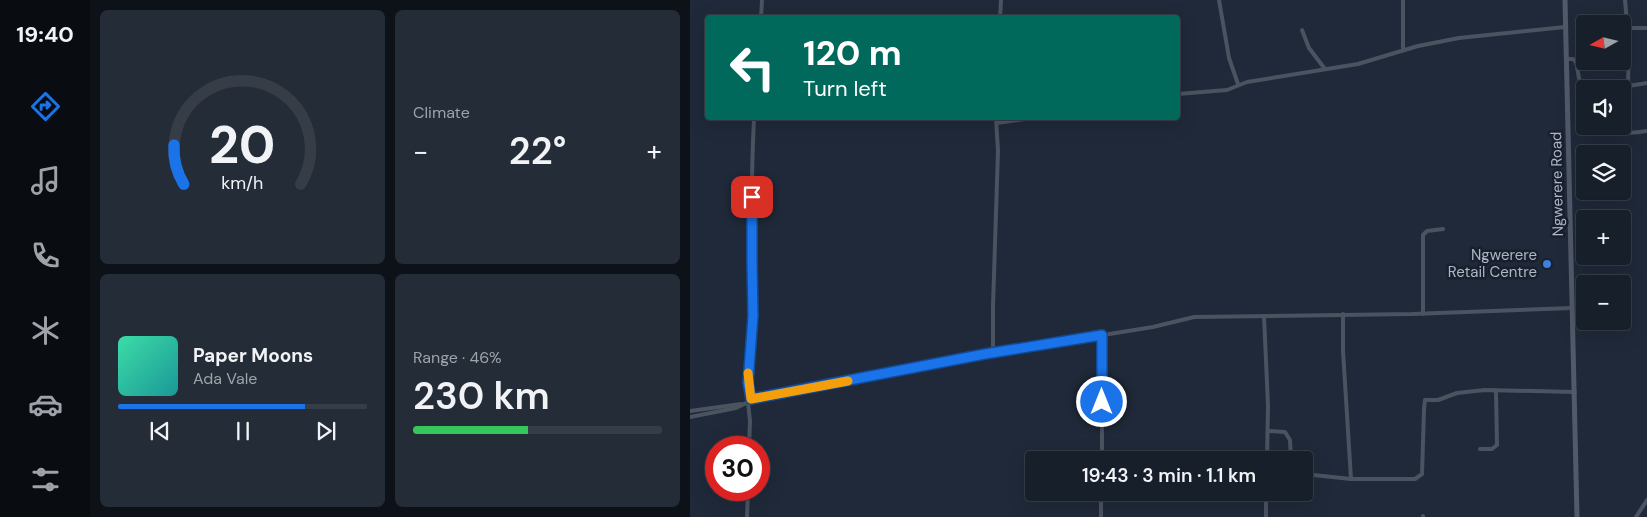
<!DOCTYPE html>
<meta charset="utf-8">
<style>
body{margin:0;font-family:"DM Sans",sans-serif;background:#242c37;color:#f1f3f6;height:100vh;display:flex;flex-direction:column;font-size:19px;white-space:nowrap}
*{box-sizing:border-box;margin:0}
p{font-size:16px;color:#9ea2a9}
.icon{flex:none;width:28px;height:28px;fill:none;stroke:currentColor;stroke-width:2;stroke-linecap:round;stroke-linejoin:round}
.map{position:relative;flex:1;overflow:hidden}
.side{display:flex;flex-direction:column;gap:10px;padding:10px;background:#0d1118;width:600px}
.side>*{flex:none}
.guide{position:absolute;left:15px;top:15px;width:475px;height:105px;border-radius:5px;box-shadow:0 5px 20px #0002,0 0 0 1px #363d47;background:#00695c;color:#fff;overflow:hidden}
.needle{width:32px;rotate:262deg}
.controls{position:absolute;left:886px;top:15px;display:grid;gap:10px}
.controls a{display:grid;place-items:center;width:55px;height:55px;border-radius:5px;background:#171f2b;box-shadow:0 5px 20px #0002,0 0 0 1px #363d47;font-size:25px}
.speed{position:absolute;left:15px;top:436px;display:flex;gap:10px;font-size:25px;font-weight:700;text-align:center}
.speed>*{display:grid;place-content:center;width:65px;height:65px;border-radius:50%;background:#171f2b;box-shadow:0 5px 20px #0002,0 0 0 1px #363d47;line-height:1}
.speed .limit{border:8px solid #d22;background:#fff;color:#111}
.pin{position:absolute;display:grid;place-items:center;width:42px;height:42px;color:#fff;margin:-21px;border-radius:10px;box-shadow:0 2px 8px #0006}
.me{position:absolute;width:55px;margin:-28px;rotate:0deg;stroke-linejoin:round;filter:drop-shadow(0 0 4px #0008)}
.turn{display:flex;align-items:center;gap:18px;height:105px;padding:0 15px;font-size:22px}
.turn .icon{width:65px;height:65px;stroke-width:2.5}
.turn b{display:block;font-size:35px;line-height:42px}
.big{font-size:38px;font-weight:600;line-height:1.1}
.side .widget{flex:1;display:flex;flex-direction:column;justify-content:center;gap:8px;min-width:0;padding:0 18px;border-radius:8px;background:#242c37}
.side .dial{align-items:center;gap:0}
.dial svg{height:130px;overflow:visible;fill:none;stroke:#363d47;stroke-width:7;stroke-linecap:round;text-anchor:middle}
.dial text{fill:#f1f3f6;stroke:none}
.song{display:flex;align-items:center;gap:15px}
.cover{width:60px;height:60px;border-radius:8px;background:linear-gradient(135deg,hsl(160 70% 55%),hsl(180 70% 35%))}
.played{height:5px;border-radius:2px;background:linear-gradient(90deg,#1a73e8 75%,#363d47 75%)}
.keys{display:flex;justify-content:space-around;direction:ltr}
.heat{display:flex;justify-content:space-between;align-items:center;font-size:28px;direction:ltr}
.charge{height:8px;border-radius:4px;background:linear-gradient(90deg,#34c759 46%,#363d47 0)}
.side .tiles{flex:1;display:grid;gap:10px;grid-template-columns:repeat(2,1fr)}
.trip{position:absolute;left:335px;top:451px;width:288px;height:50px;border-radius:5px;background:#171f2b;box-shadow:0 5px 20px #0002,0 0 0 1px #363d47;font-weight:600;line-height:50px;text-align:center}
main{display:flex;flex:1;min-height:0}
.dock{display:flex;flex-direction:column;width:90px;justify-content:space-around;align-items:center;background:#090c11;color:#9ea2a9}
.dock .icon{width:35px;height:35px}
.dock .selected{color:#1a73e8}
.dock b{font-size:22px;color:#f1f3f6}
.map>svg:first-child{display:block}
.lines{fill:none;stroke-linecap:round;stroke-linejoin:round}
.minor{stroke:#4b5361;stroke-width:4}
.major{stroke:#505a69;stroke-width:5}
.route-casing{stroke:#114b97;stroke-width:12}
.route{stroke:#1a73e8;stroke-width:9}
.slow{stroke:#f59e0b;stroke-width:9}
.shop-dot{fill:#3f7fe0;stroke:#18202d;stroke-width:2}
.labels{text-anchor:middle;stroke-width:5;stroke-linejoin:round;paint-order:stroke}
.street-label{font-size:15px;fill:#adb5c6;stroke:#18202d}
.poi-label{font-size:15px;fill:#adb5c6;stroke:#18202d;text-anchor:end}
</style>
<main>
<nav class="dock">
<b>19:40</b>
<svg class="icon selected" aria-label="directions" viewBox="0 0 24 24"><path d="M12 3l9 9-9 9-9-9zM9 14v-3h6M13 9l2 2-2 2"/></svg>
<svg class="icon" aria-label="music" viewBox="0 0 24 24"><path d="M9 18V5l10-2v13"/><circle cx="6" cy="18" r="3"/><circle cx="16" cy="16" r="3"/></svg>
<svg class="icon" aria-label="phone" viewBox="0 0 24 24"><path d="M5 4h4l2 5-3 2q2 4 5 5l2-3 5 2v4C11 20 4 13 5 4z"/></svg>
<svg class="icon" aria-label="climate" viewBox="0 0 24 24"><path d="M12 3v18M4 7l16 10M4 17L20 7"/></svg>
<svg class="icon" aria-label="car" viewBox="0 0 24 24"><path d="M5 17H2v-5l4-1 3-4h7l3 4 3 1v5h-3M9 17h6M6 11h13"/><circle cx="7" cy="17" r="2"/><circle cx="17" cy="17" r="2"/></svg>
<svg class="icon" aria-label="filters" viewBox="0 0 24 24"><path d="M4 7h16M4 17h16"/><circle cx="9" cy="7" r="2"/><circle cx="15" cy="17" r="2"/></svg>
</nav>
<section class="side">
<div class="tiles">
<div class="widget dial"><svg viewBox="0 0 100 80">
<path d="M14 69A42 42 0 1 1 86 69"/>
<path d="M14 69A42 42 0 0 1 8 45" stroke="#1a73e8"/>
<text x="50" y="56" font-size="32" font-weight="700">20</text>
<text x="50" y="72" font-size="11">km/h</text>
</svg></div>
<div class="widget"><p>Climate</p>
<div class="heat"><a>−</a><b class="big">22°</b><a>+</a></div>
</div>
<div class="widget">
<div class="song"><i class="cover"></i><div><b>Paper Moons</b><p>Ada Vale</p></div></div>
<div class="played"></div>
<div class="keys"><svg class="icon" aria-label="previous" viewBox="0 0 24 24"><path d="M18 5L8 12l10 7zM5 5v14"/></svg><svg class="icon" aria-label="pause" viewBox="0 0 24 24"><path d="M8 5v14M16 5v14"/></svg><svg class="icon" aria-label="next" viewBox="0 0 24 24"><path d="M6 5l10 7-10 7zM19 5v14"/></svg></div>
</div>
<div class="widget"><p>Range · 46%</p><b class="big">230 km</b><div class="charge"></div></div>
</div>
</section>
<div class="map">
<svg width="957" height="517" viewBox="0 0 957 517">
<rect width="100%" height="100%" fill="#1f2939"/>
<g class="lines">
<!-- minor -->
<g class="minor">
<path d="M 529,0 L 539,58 L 548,84"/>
<path d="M 713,0 L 713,50"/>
<path d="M 935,0 L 939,45 L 938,87"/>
<path d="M 71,18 L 72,0"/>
<path d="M 310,18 L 311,0"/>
<path d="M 938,28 L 957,28"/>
<path d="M 612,30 L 619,48 L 635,69"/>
<path d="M 876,59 L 883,59 L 886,62 L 891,89 L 895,96"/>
<path d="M 890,83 L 909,83 L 932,87 L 957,83"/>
<path d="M 488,94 L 537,90 L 557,82 L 668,64 L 728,46 L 769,38 L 875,27"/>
<path d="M 307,123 L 342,118"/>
<path d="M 922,126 C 932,135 944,133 957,131"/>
<path d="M 653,314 L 653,351 L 661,479"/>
<path d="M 733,314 L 733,235 L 737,231 L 753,229"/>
<path d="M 574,316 L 578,406 L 577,460"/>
<path d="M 303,353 L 303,306 L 308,151 L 306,118"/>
<path d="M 61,399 L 295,354 L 463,327 L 504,317 L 722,314 L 882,308"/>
<path d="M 0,411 L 51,404"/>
<path d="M 0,417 L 46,408 L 58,402"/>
<path d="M 578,431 L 595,432 L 600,440 L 601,460"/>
<path d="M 59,448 L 60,421 L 58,402 L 61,399 C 55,368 65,336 63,304 C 61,242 61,180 64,118"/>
<path d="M 790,449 L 802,449 L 807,445 L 806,392 L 804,390"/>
<path d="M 412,460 L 412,335"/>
<path d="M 614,474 L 661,479 L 725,479 L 732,474 L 734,409 L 735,400 L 748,400 L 767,393 L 795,390 L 885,392"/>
<path d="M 733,516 L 733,517"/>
<path d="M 57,517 L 58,490"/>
<path d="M 411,517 L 411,492"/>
<path d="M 576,517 L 576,492"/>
<path d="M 946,517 L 957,500"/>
</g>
<!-- major -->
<path class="major" d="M 875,0 L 887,517"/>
</g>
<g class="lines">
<defs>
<path id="route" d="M 62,197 L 62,262 L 63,316 L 58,383 L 61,399 L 295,354 L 412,335 L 412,402"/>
</defs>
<!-- route casing -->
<use href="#route" class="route-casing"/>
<!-- route -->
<use href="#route" class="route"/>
<!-- slow -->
<path class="slow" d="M 58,373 L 61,399 L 158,381"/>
</g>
<!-- markers -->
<circle class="shop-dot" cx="857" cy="264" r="5"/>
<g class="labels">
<!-- street labels -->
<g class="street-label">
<text transform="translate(867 184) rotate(-91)" y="5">Ngwerere Road</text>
</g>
<!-- poi labels -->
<g class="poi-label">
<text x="847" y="260">Ngwerere<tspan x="847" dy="17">Retail Centre</tspan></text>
</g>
</g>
</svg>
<div class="controls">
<a><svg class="needle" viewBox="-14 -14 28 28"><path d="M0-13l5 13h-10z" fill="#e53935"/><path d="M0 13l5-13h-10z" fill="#9ea2a9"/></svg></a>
<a><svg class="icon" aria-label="sound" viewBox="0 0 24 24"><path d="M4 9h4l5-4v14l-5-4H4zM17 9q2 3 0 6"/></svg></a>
<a><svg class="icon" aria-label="layers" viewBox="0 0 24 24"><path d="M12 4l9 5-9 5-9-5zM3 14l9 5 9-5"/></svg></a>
<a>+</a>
<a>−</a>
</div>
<div class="speed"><div class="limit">30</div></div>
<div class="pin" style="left:62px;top:197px;background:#d93025"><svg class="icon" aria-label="arrive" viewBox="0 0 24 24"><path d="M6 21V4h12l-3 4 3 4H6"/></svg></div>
<svg class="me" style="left:412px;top:402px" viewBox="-20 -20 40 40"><circle r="17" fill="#1a73e8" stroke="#fff" stroke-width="3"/><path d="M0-11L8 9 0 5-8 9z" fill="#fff"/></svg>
<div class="trip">19:43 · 3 min · 1.1 km</div>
<div class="guide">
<div class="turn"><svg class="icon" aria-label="left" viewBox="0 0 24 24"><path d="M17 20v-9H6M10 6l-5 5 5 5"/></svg><div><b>120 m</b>Turn left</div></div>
</div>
</div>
</main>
